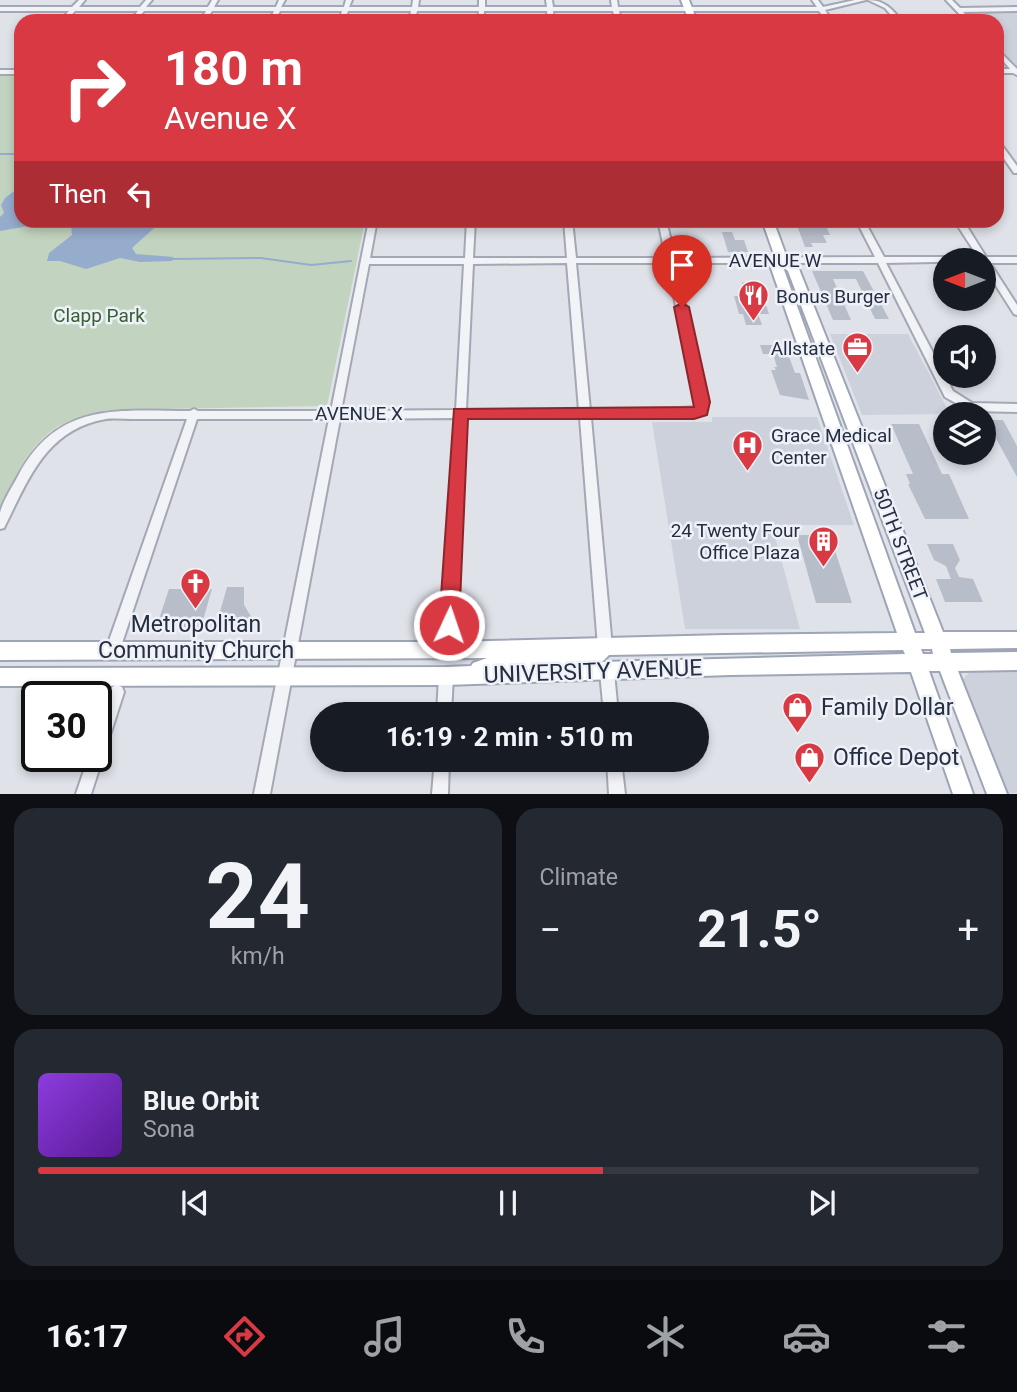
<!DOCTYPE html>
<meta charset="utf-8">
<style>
body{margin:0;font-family:Roboto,sans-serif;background:#242831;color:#f1f3f6;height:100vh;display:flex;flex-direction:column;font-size:26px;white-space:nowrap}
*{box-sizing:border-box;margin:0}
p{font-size:23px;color:#9ea1a6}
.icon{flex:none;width:38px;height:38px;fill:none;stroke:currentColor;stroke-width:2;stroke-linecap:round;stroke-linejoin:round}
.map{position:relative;height:794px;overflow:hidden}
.panel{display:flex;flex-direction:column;gap:14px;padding:14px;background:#0d0f14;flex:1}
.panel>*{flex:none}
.hud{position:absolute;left:14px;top:14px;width:990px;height:214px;border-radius:21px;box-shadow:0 4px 10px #0003;background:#d93942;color:#fff;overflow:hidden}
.needle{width:46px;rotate:270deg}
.buttons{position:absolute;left:933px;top:248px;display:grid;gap:14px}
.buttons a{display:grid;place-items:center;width:63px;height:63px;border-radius:50%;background:#171b24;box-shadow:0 4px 10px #0003;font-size:35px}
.speed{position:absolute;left:21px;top:681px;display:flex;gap:14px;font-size:35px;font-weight:700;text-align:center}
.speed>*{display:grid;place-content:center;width:91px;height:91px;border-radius:50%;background:#171b24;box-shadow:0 4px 10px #0003;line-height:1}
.speed .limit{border:4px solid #111;border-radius:10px;background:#fff;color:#111}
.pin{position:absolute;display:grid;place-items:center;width:60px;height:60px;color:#fff;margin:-72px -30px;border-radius:50% 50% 50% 0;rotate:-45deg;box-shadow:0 0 7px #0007}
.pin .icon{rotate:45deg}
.me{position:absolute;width:77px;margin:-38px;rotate:3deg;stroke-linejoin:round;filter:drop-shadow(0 0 5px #0008)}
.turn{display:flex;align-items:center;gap:24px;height:147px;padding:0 35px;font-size:32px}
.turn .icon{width:91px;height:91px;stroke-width:2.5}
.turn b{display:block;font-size:49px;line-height:60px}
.then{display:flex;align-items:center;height:66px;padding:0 35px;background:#0003;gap:14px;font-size:26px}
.big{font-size:52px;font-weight:700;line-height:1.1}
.panel .tile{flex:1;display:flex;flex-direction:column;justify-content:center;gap:10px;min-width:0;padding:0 24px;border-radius:21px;background:#242831}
.panel .dial{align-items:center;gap:0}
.dial b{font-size:91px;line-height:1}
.song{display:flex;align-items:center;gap:21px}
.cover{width:84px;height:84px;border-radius:10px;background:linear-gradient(135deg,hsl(270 70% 55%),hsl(270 70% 35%))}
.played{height:7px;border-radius:4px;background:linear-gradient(90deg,#d93942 60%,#363941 60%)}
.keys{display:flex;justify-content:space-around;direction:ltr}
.heat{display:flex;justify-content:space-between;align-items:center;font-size:38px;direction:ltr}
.panel .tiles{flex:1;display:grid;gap:14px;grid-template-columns:1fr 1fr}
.tile:last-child{grid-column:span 2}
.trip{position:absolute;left:310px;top:702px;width:399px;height:70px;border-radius:35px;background:#171b24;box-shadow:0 4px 10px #0003;font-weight:700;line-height:70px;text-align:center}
.tabs{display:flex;height:112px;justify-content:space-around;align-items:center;background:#090b0e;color:#9ea1a6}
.tabs .icon{width:49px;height:49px}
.tabs .selected{color:#d93942}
.tabs b{font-size:32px;color:#f1f3f6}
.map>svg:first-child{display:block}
.built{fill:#ccd1dc}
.green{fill:#c2d4bf}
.water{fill:#96accd}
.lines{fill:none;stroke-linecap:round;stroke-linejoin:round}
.stream{stroke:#96accd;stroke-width:2}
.building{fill:#b8bdca}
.minor-casing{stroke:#a4a8b4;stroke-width:4}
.major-casing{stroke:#9da5b6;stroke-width:4}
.minor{fill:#f2f3f7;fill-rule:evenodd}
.major{fill:#fff;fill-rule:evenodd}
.route{fill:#d93942;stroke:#8d252b;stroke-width:2}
.labels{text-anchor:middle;stroke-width:5;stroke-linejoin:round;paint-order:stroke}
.street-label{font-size:19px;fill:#262e42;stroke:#eef1f7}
.poi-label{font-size:19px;fill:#262e42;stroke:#eef1f7;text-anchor:start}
.park-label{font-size:19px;fill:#375f32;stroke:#eef1f7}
.near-poi-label{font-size:23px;fill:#262e42;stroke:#eef1f7;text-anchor:start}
.near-street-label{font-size:23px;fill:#262e42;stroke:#eef1f7}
</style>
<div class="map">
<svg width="1017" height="794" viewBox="0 0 1017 794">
<rect width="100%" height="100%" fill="#dfe2e9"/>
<!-- built -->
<g class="built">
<path d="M 964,12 L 1017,12 L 1017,68 L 998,47 L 998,21 L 973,21 Z"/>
<path d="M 830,334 L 908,334 L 950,414 L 862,415 Z"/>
<path d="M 712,417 L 817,417 L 854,525 L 787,525 L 790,533 L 774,533 L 800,629 L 685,629 L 652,422 L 712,422 Z"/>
<path d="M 1017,671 L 1017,793 L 1007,793 L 963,679 L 970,672 Z"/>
</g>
<!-- green -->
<path class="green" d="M 0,74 L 21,74 L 21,220 L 365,221 L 327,406 L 108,410 C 41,421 28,451 0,507 Z"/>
<!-- water -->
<g class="water">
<path d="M 21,186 L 21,220 L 56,221 L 0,231 L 0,217 L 4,213 L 1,205 L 5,198 Z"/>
<path d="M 163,220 L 132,248 L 136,254 L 174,257 L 172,261 L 140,262 L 120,258 L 86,269 L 60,261 L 47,261 L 49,253 L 72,235 L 71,224 L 75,221 Z"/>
</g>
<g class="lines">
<!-- stream -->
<g class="stream">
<path d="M 0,154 L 21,154"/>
<path d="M 173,259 L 261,258 L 311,265 L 351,261"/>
</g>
</g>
<!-- building -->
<g class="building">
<path d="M 795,220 L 823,220 L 830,235 L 823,235 L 827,243 L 811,243 L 813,247 L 805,247 Z"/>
<path d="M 722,232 L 732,232 L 735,240 L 744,240 L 748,252 L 728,252 Z"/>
<path d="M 812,271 L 863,271 L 889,319 L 875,319 L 856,279 L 833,279 L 851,320 L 833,320 Z"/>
<path d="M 742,282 L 753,285 L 759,302 L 765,302 L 769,314 L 758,314 L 762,325 L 746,325 L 743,314 L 739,314 L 734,296 L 746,296 Z"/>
<path d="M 760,345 L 789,345 L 792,354 L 788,354 L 795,373 L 800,373 L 809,400 L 780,395 L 771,370 L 776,370 L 774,367 L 777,367 L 773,354 L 763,354 Z"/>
<path d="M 986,420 L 1003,420 L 1017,446 L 1017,477 Z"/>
<path d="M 891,424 L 919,424 L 942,474 L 949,474 L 969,519 L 925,519 L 908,484 L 910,484 L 906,474 L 913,474 Z"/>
<path d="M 797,535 L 830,535 L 852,603 L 816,603 Z"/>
<path d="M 927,544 L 953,544 L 960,560 L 955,568 L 959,577 L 973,579 L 983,602 L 945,602 L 936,579 L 951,579 L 946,566 L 934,560 Z"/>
<path d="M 227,587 L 244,587 L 244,605 L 252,618 L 248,633 L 214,633 Z"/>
<path d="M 169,589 L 212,589 L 201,627 L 182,627 L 183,622 L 158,622 Z"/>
</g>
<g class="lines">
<defs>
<g id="minor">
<path d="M 79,0 L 85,0 L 79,7 L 140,7 L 146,0 L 152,0 L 146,7 L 208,7 L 212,0 L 218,0 L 214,7 L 276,7 L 279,0 L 285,0 L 281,7 L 344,7 L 346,0 L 352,0 L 349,7 L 412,7 L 413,0 L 419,0 L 418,7 L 479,7 L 479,0 L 485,0 L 485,7 L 547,7 L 546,0 L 552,0 L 553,7 L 612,7 L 611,0 L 617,0 L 618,7 L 817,7 L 812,0 L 818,0 L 823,7 L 855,0 L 866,0 L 825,10 L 832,21 L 826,21 L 819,11 L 619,11 L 621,21 L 615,21 L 613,11 L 553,11 L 554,21 L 548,21 L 547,11 L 484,11 L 484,21 L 478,21 L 479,11 L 417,11 L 415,21 L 409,21 L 411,11 L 348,11 L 345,21 L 339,21 L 342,11 L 280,11 L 275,21 L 269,21 L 274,11 L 212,11 L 206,21 L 200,21 L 206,11 L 144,11 L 136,21 L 130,21 L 138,11 L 75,11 L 66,21 L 60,21 L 69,11 L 0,11 L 0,7 L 72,7 Z"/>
<path d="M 868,0 C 884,0 892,9 902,21 L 896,21 L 885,8 Z"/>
<path d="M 946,0 L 952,0 L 960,8 L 1017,7 L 1017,11 L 963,12 L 972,21 L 966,21 Z"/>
<path d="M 998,50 L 1017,69 L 1017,75 L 1013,73 L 998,73 L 998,69 L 1010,69 L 998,55 Z"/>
<rect x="0" y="70" width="21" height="4"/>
<path d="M 998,144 L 1001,144 L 1017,166 L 1017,173 L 1014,173 L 998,150 Z"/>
<path d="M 369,220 L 377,220 L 370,258 L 465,258 L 467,220 L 475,220 L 473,258 L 567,258 L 564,220 L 572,220 L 576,258 L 666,258 L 658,220 L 666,220 L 675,258 L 875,257 L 856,220 L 864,220 L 884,257 L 978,257 L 954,220 L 963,220 L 986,257 L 1017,257 L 1017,263 L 990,263 L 1017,305 L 1017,315 L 1014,314 L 984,267 L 984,261 L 886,263 L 953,391 L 972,403 L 1017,404 L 1017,412 L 970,411 L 945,397 L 878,263 L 676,263 L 707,402 L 706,414 L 702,415 L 645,418 L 591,418 L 612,647 L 610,651 L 605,653 L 600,651 L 598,647 L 580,418 L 466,418 L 455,651 L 453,656 L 448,657 L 443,656 L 441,651 L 455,418 L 340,419 L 270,794 L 254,794 L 329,419 L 197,419 L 119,652 L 117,657 L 112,658 L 107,657 L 105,652 L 187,419 C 169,419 151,419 133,419 C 124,419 114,418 106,419 C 46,429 28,480 4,528 L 0,529 C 0,524 0,518 0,513 C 2,502 14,484 19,474 C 59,401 118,411 190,411 L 194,409 L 198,411 L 331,411 ZM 567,263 L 579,410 L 466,410 L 473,264 ZM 576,263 L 667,263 L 697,407 L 645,410 L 590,410 ZM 369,264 L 464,264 L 456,410 L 341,411 Z"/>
<path d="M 607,665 L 612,667 L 614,672 L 618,714 L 604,714 L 600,672 L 602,667 Z"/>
<path d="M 446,669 L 451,671 L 453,676 L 451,714 L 437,714 L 439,676 L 441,671 Z"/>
<path d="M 117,685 L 122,687 L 124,692 L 91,794 L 76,794 L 89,756 L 96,756 L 96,732 L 112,687 Z"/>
<path d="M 435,760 L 449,760 L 448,794 L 432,794 Z"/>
<path d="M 607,760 L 621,760 L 625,794 L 609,794 Z"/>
</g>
<g id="major">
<path d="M 681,0 L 689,0 L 697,21 L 689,21 Z"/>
<path d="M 762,220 L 773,220 L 787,258 L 799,269 L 943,632 L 1017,632 L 1017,648 L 950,649 L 951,653 L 1017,652 L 1017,670 L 958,671 L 1007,794 L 987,794 L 940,671 L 929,671 L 973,794 L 953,794 L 911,672 L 730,675 L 446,685 L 0,686 L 0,668 L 446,667 L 471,666 L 473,663 L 487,658 L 0,660 L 0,642 L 448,642 L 725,635 L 897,633 L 771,268 L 776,260 ZM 783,267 L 788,271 L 925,633 L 915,633 ZM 921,649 L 932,649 L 933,654 L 923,654 ZM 903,650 L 905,654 L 602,662 L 609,655 Z"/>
</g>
</defs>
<!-- minor casing -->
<use href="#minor" class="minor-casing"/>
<!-- major casing -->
<use href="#major" class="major-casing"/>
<!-- minor -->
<use href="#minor" class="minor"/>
<!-- major -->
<use href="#major" class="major"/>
</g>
<!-- route -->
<path class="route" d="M 682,303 L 689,307 L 710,402 L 707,415 L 694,419 L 468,419 L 459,625 L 456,631 L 449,634 L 442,631 L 439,625 L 454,409 L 694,407 L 674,307 Z"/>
<!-- icons -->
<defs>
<symbol id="restaurant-pin" viewBox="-11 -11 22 30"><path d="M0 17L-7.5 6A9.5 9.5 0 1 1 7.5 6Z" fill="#d93942" stroke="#eef1f7"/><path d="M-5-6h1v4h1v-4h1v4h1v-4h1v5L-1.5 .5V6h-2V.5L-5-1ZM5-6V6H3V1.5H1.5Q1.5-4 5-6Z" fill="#fff"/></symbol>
<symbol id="office-pin" viewBox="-11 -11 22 30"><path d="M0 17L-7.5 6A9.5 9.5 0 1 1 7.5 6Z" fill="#d93942" stroke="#eef1f7"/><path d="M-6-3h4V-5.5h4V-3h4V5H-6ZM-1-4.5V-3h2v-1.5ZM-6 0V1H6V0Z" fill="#fff"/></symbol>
<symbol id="hospital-pin" viewBox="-11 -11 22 30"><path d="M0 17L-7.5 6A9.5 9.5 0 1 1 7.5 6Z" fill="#d93942" stroke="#eef1f7"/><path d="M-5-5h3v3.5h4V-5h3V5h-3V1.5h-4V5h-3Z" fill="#fff"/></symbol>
<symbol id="building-pin" viewBox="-11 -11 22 30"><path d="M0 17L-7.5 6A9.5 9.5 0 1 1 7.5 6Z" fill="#d93942" stroke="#eef1f7"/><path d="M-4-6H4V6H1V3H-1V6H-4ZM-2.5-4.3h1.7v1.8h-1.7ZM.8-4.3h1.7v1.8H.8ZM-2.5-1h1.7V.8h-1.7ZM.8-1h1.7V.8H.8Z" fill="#fff"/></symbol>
<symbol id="church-pin" viewBox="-11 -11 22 30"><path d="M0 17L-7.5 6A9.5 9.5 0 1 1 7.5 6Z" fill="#d93942" stroke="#eef1f7"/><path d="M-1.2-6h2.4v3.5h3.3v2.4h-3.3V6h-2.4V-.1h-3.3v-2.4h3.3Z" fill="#fff"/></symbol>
<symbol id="shop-pin" viewBox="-11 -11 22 30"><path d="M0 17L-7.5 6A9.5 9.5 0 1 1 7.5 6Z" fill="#d93942" stroke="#eef1f7"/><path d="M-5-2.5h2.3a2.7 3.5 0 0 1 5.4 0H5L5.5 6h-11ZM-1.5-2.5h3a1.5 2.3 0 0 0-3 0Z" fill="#fff"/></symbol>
</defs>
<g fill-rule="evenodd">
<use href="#restaurant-pin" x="736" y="278" width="35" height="47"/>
<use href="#office-pin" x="840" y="330" width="35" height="47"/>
<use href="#hospital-pin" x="730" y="428" width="35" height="47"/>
<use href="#building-pin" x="806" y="524" width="35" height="47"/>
<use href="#church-pin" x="178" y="566" width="35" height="47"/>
<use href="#shop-pin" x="780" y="690" width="35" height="47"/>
<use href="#shop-pin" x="792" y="740" width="35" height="47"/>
</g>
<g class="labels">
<!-- street labels -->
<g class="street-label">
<text x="775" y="267">AVENUE W</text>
<text x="359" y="420">AVENUE X</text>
<text transform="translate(901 544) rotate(69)" y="7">50TH STREET</text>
</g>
<!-- poi labels -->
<g class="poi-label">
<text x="776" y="303">Bonus Burger</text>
<text x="835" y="355" text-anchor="end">Allstate</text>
<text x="771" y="442">Grace Medical<tspan x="771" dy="22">Center</tspan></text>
<text x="800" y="537" text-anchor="end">24 Twenty Four<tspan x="800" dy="22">Office Plaza</tspan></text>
</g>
<!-- park labels -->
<g class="park-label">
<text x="99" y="322">Clapp Park</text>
</g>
<!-- near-poi labels -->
<g class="near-poi-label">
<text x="196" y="632" text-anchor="middle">Metropolitan<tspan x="196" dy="26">Community Church</tspan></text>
<text x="821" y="715">Family Dollar</text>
<text x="833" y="765">Office Depot</text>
</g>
<!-- near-street labels -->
<g class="near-street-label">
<text transform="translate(593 671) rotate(-2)" y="8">UNIVERSITY AVENUE</text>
</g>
</g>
</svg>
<div class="buttons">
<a><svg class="needle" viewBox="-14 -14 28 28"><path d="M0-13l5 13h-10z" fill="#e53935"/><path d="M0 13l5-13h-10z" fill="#9ea1a6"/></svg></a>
<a><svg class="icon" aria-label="sound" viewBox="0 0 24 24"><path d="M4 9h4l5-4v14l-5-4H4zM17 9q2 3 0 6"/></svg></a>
<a><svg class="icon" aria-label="layers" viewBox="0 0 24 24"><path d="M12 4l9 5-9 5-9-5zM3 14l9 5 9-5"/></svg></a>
</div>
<div class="speed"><div class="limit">30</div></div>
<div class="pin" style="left:682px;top:307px;background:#d93025"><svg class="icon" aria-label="arrive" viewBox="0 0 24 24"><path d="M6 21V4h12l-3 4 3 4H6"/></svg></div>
<svg class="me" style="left:449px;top:625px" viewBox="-20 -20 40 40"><circle r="17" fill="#d93942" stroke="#fff" stroke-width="3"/><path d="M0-11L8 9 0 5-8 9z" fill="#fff"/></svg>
<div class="trip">16:19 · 2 min · 510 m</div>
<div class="hud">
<div class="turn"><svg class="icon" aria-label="right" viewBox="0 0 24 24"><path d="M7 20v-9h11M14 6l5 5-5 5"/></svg><div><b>180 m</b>Avenue X</div></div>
<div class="then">Then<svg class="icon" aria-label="left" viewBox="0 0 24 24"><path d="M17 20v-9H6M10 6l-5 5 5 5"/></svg></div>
</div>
</div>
<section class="panel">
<div class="tiles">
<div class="tile dial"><b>24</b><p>km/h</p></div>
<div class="tile"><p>Climate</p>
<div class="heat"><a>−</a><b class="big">21.5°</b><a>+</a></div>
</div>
<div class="tile">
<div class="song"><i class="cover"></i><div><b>Blue Orbit</b><p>Sona</p></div></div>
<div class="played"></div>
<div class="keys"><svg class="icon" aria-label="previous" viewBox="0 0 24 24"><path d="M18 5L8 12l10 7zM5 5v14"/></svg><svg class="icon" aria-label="pause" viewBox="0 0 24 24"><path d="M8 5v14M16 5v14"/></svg><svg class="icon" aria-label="next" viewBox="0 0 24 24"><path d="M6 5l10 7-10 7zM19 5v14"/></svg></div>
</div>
</div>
</section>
<nav class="tabs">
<b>16:17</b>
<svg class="icon selected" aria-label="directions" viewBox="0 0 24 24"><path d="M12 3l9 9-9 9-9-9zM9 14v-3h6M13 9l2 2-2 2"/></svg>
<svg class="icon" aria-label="music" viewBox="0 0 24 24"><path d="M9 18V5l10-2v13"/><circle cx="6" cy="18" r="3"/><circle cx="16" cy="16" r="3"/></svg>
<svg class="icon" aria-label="phone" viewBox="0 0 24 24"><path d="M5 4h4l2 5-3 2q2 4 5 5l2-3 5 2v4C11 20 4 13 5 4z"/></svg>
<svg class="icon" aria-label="climate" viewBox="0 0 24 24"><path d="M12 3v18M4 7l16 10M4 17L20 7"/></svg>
<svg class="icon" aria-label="car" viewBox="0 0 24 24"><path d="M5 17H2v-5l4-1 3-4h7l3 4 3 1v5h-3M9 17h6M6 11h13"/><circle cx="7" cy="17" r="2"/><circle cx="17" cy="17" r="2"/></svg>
<svg class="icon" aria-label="filters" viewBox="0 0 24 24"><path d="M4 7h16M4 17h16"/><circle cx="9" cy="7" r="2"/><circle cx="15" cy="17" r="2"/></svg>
</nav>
